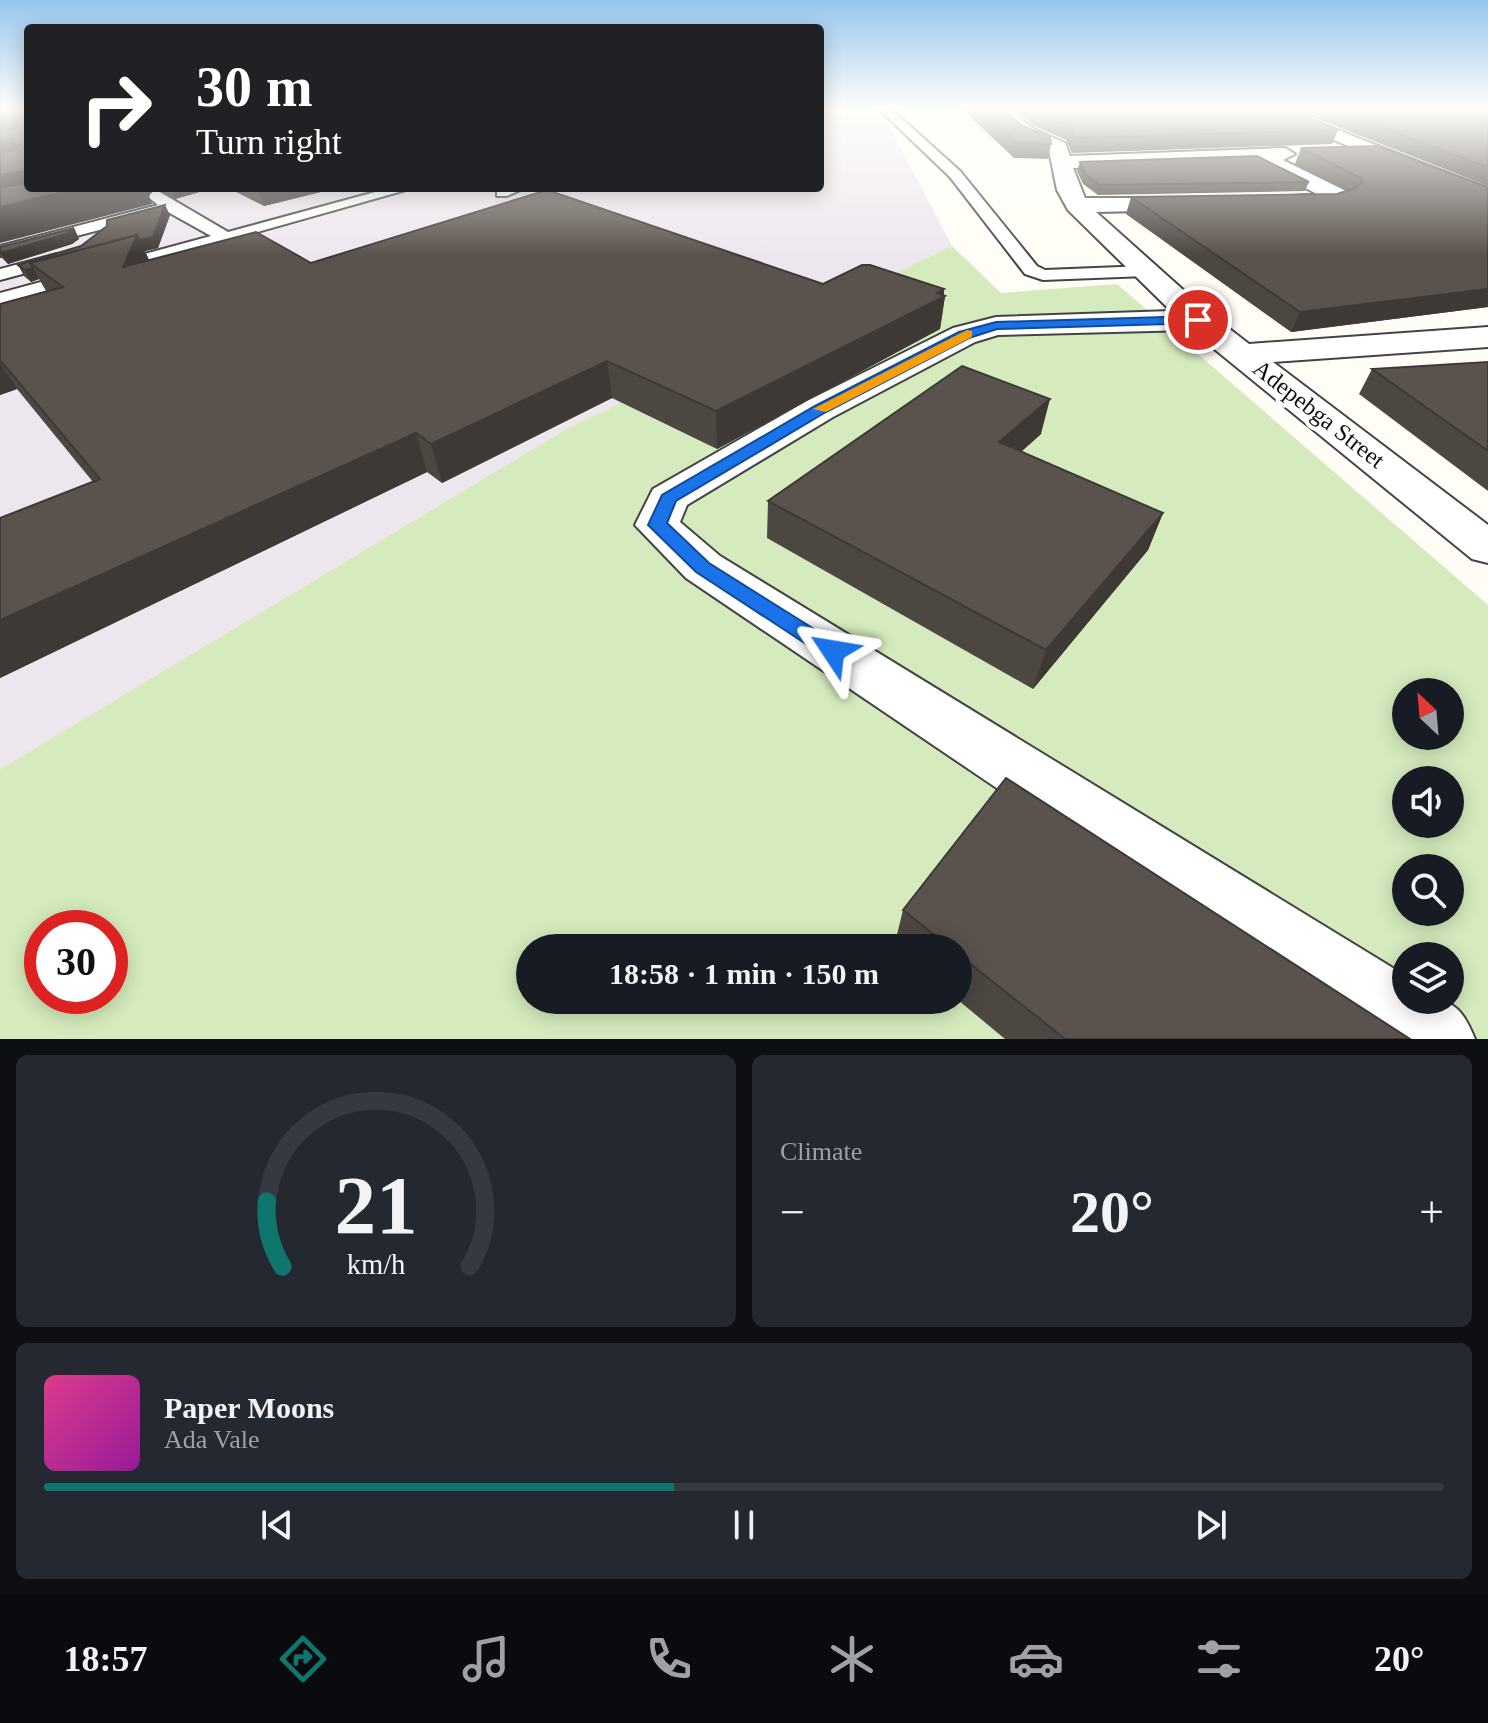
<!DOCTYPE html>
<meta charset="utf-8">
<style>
body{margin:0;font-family:"Times New Roman",serif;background:#242831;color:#f1f3f6;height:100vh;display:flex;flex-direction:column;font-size:30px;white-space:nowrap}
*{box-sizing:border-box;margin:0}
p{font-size:26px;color:#9ea1a6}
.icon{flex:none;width:44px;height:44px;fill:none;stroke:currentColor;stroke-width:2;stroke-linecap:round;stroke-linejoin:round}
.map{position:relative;height:1039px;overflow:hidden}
.side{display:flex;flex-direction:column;gap:16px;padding:16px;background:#0d0f14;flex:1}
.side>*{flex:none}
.hud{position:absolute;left:24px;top:24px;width:800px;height:168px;border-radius:8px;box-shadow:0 4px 20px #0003;background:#202124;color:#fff;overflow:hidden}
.needle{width:52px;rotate:334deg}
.controls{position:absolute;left:1392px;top:678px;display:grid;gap:16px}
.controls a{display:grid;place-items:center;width:72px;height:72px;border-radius:50%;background:#171b24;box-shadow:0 4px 20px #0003;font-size:40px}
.speed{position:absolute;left:24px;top:910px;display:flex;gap:16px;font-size:40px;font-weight:700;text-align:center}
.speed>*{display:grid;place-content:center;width:104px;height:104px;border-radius:50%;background:#171b24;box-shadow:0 4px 20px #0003;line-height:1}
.speed .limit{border:12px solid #d22;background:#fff;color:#111}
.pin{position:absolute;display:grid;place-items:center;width:68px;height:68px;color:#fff;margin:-34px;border:4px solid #fff;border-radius:50%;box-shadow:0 2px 8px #0007}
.me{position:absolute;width:88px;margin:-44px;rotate:303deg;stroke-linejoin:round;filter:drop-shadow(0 0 6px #0008)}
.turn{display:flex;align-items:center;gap:28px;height:168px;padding:0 40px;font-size:36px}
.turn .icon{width:104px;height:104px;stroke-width:2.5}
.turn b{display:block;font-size:56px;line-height:68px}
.big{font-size:60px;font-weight:600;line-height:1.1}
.side .card{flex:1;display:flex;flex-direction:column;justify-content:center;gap:12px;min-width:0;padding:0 28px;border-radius:12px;background:#242831}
.side .dial{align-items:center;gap:0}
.dial svg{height:208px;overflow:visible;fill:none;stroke:#363941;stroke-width:7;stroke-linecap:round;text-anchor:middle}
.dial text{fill:#f1f3f6;stroke:none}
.song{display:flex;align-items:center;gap:24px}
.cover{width:96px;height:96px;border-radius:12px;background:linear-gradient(135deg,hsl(330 70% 55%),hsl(300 70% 35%))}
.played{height:8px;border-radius:4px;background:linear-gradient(90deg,#0f766e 45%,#363941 45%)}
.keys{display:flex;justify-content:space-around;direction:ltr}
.heat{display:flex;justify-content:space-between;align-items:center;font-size:44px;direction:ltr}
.side .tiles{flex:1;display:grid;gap:16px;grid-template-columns:1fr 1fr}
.card:last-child{grid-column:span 2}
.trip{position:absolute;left:516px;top:934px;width:456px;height:80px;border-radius:40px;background:#171b24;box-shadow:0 4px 20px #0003;font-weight:600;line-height:80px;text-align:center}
.tab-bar{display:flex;height:128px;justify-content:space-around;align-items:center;background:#090b0e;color:#9ea1a6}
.tab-bar .icon{width:56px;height:56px}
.tab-bar .on{color:#0f766e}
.tab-bar b{font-size:36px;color:#f1f3f6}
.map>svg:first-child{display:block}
.industrial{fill:#eee6ef}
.green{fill:#d5ebbd;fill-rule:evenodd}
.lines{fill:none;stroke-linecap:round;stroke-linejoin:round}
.service-casing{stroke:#444;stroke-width:4}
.minor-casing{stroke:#444;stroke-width:4}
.service{fill:#fff;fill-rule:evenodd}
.minor{fill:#fff;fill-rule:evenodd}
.wall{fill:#4d4742}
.shaded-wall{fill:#3f3936}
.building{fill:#5a524d;stroke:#3f3936;stroke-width:2}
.route{fill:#1a73e8;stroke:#114b97;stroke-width:2}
.slow{fill:#f59e0b}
.labels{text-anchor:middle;stroke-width:8;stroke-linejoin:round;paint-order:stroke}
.far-street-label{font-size:24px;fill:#111;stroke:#fff}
</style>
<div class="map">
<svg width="1488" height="1039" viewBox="0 0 1488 1039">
<rect width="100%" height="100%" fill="#fffdf5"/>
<!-- industrial -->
<path class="industrial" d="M 0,109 L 28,188 L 820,188 L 820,109 L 880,109 L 952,246 L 568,428 L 0,769 Z"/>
<!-- green -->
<path class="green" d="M 952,246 L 1001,293 L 1117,284 L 1488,605 L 1488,1039 L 0,1039 L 0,769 L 568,428 ZM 1406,692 L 1450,692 L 1450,736 L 1406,736 ZM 1406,780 L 1450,780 L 1450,824 L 1406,824 ZM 1406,868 L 1450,868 L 1450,912 L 1406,912 ZM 42,928 L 110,928 L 110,996 L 42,996 ZM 530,948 L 958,948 L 958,1000 L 530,1000 ZM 1406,956 L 1450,956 L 1450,1000 L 1406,1000 Z"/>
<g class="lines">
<defs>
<g id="service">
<path d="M 879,109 L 891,109 L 960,171 L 1037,266 L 1045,270 L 1146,266 L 1155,271 L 1146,276 L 1043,280 L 1025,274 L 950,177 Z"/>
<path d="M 137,188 L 153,188 L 228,232 L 390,188 L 413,188 L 0,305 L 0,293 L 211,236 L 168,212 L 0,256 L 0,246 L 158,205 Z"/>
<path d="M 503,188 L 525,188 L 507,196 L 497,196 L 497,190 Z"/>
<path d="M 57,254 L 63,255 L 63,263 L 0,280 L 0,269 Z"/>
</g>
<g id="minor">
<path d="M 986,109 L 1006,109 L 1036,130 L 1065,143 L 1070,156 L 1285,148 L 1295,154 L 1283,160 L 1348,192 L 1352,197 C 1340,211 1285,215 1274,202 L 1278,197 L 1317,194 L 1253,161 L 1073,168 L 1085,198 L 1197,198 L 1201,203 L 1189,210 L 1096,212 L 1209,313 L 1249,344 L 1488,327 L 1488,347 L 1273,362 L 1488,525 L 1488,563 L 1472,559 L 1191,330 L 998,335 L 975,342 L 833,417 L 687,505 L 680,522 L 720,556 L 1406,976 L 1406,1000 C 1448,1000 1458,998 1475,1039 L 1368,1039 L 686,578 L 635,525 L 653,489 L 807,401 L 953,328 L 996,317 L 1171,311 L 1068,210 L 1057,190 L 1049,150 L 1022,138 Z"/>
<path d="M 1259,109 L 1284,109 L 1488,189 L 1488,204 Z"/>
</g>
</defs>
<!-- service casing -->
<use href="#service" class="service-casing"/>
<!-- minor casing -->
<use href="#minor" class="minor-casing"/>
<!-- service -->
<use href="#service" class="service"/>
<!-- minor -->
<use href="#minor" class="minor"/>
</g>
<!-- wall -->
<g class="wall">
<path d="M 962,109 L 1001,109 L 1023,126 L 1051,144 L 1048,159 L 1014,158 Z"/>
<path d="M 1011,109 L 1290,109 L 1338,130 L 1332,144 L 1072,153 L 1066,140 L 1037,127 Z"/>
<path d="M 1292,109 L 1488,109 L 1488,186 Z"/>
<path d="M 1301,148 L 1488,187 L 1488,307 L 1291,332 L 1126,214 L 1131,197 L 1337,194 L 1347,191 L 1295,164 Z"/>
<path d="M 1080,162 L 1309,182 L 1305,191 L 1098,195 L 1083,184 L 1077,171 Z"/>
<path d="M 28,188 L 213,188 L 175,199 L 163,192 L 152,192 L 149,196 L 152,204 Z"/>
<path d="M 228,188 L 337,188 L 264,206 Z"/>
<path d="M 170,215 L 158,248 L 145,251 L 149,260 L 311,263 L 944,289 L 944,295 L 945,296 L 940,329 L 717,449 L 612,398 L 442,483 L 427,472 L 0,678 L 0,518 L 93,482 L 17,389 L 0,395 L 0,304 L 46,291 L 39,279 L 31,282 L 24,276 L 18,265 L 81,246 Z"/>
<path d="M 74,228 L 79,239 L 72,244 L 8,264 L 0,256 L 0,247 Z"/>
<path d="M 1488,362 L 1488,491 L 1359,394 L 1372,369 Z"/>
<path d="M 1041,434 L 1021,452 L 1163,513 L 1148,550 L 1033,689 L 767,538 L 768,501 Z"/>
<path d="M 903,910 L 1410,1039 L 1005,1039 L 958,1000 L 958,948 L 894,947 Z"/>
</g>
<!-- shaded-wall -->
<g class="shaded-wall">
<path d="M 14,117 L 27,166 L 0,172 L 0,120 Z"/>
<path d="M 28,170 L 28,188 L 150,188 L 152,192 L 149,196 L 152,204 L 0,243 L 0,175 Z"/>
<path d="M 171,188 L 213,188 L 175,199 Z"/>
<path d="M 257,188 L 337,188 L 264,206 Z"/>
<path d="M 165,205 L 170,215 L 158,248 L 145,251 L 151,265 L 123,267 L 137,235 Z"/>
<path d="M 74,228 L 79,239 L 72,244 L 8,264 L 1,253 Z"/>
<path d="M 33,268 L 39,279 L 31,282 L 25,270 Z"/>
<path d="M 944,289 L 943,297 L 945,296 L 940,329 L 717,449 L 716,411 Z"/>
<path d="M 1488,289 L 1488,307 L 1291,332 L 1300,312 Z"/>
<path d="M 607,361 L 612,398 L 442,483 L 431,444 Z"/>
<path d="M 0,363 L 17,389 L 0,395 Z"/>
<path d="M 1050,399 L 1041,434 L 991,478 L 999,442 Z"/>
<path d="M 416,433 L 427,472 L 0,678 L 0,620 Z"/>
<path d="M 1163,513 L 1148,550 L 1033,689 L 1046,650 Z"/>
</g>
<!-- building -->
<g class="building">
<path d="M 0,109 L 28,109 L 28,170 L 0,175 L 0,153 L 17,149 L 13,139 L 0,141 L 0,132 L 18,128 L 14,117 L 0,120 Z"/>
<path d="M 979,109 L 1001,109 L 1023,126 L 1050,137 L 1051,144 L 1017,143 Z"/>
<path d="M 1034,109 L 1290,109 L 1338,130 L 1076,138 L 1070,126 L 1040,114 Z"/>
<path d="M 1332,109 L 1488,109 L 1488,167 Z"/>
<path d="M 1378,146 L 1488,187 L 1488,289 L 1300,312 L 1131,197 L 1337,194 L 1356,188 L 1362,182 L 1361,178 L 1301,148 Z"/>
<path d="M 1257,156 L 1309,182 L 1100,185 L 1085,174 L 1080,162 Z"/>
<path d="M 28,182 L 28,188 L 80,188 L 0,207 L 0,188 Z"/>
<path d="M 547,190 L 823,284 L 862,265 L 870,265 L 944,289 L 937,293 L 945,296 L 716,411 L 607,361 L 431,444 L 416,433 L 0,620 L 0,518 L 100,479 L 0,360 L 0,304 L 63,287 L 30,263 L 137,235 L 123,267 L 256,232 L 311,263 Z"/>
<path d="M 165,205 L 153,237 L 140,240 L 137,235 L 30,263 L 33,268 L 25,270 L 18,265 L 81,246 L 107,226 L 107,220 Z"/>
<path d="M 74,228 L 66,234 L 1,253 L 0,251 L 0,247 Z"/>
<path d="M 1488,362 L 1488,451 L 1372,369 Z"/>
<path d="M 962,366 L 1050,399 L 999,442 L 1163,513 L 1046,650 L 768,501 Z"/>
<path d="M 1006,778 L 1410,1039 L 1065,1039 L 958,954 L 958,948 L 951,948 L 903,910 Z"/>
</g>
<!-- sky -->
<linearGradient id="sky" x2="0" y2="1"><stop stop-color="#95c6ee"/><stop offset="0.43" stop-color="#fffefa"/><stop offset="1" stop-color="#fffefa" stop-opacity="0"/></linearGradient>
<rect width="1488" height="255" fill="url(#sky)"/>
<!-- route -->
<path class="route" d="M 1198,316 L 1203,317 L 1203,323 L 997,329 L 969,338 L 826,412 L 676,501 L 667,523 L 709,563 L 841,646 L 844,651 L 841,657 L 826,657 L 696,572 L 648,525 L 662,495 L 815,406 L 959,332 L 996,322 Z"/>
<!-- slow -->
<path class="slow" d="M 967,330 L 972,331 L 972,337 L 826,412 L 813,409 Z"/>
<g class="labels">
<!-- far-street labels -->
<g class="far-street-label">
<text transform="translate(1319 414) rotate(38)" y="8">Adepebga Street</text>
</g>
</g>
</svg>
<div class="controls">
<a><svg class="needle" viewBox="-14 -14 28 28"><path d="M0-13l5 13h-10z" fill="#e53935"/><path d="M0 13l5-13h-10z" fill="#9ea1a6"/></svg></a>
<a><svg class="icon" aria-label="sound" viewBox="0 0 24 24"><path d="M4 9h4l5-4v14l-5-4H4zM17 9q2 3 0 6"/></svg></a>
<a><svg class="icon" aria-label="search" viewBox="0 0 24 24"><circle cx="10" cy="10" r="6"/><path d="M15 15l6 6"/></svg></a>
<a><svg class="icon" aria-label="layers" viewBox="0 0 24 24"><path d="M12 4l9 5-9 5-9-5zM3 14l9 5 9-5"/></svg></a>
</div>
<div class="speed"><div class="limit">30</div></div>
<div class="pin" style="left:1198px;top:320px;background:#d93025"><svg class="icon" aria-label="arrive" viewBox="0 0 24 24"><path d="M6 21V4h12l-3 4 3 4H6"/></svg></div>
<svg class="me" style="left:833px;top:651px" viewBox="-20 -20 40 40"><path d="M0-17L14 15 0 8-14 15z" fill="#1a73e8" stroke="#fff" stroke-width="4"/></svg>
<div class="trip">18:58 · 1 min · 150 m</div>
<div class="hud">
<div class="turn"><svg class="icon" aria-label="right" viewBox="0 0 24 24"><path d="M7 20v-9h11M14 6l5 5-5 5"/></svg><div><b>30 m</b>Turn right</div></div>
</div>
</div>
<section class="side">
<div class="tiles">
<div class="card dial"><svg viewBox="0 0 100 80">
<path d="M14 69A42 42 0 1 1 86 69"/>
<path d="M14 69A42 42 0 0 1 8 44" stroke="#0f766e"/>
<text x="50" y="56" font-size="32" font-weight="700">21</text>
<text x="50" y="72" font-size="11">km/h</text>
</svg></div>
<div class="card"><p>Climate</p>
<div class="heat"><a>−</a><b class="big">20°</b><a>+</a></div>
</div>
<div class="card">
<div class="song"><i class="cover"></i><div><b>Paper Moons</b><p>Ada Vale</p></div></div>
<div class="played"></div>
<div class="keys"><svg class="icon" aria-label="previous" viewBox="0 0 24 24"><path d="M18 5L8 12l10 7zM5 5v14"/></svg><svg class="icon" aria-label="pause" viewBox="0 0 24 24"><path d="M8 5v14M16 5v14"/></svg><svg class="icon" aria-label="next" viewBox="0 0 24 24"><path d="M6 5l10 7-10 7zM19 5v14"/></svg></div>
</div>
</div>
</section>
<nav class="tab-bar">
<b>18:57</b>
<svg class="icon on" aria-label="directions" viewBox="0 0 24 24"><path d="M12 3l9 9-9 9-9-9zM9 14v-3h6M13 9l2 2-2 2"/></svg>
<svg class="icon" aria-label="music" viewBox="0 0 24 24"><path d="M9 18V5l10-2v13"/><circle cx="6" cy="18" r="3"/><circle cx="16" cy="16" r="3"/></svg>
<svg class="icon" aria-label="phone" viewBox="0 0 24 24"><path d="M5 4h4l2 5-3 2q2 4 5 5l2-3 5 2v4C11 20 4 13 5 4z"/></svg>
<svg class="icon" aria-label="climate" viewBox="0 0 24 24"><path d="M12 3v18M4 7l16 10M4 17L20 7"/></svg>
<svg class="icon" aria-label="car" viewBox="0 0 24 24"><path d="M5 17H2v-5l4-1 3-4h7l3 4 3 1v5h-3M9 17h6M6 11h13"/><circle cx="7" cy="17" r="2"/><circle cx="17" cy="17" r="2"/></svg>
<svg class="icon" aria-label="filters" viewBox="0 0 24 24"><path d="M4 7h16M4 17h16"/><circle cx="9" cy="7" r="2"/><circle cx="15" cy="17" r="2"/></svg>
<b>20°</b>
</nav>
